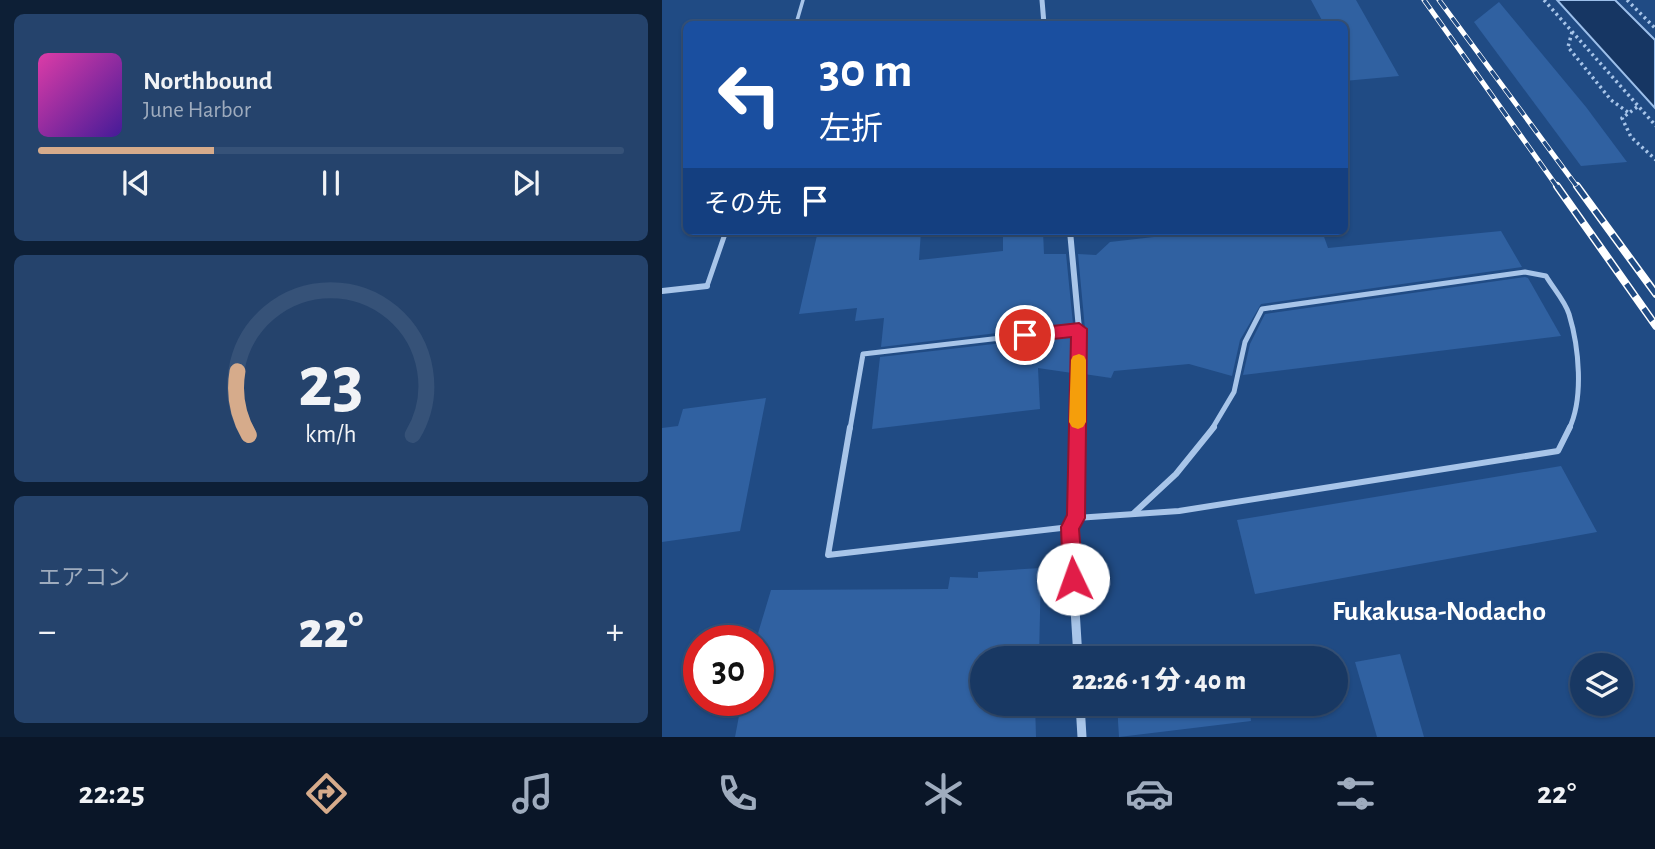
<!DOCTYPE html>
<html lang="ja">
<meta charset="utf-8">
<style>
body{margin:0;font-family:"Alegreya Sans","Noto Sans JP",sans-serif;background:#25436c;color:#f1f3f6;height:100vh;display:flex;flex-direction:column;font-size:26px;white-space:nowrap}
*{box-sizing:border-box;margin:0}
p{font-size:23px;color:#9facbe}
.icon{flex:none;width:38px;height:38px;fill:none;stroke:currentColor;stroke-width:2;stroke-linecap:round;stroke-linejoin:round}
.map{position:relative;flex:1;overflow:hidden}
.panel{display:flex;flex-direction:column;gap:14px;padding:14px;background:#0d1f36;width:662px}
.panel>*{flex:none}
.banner{position:absolute;left:21px;top:21px;width:665px;height:214px;border-radius:10px;box-shadow:0 2px 5px #0004,0 0 0 2px #365278;background:#1a4fa0;color:#fff;overflow:hidden}
.controls{position:absolute;left:908px;top:653px;display:grid;gap:14px}
.controls a{display:grid;place-items:center;width:63px;height:63px;border-radius:50%;background:#183863;box-shadow:0 2px 5px #0004,0 0 0 2px #365278;font-size:35px}
.speed{position:absolute;left:21px;top:625px;display:flex;gap:14px;font-size:35px;font-weight:700;text-align:center}
.speed>*{display:grid;place-content:center;width:91px;height:91px;border-radius:50%;background:#183863;box-shadow:0 2px 5px #0004,0 0 0 2px #365278;line-height:1}
.speed .limit{border:10px solid #d22;background:#fff;color:#111}
.pin{position:absolute;display:grid;place-items:center;width:60px;height:60px;color:#fff;margin:-30px;border:4px solid #fff;border-radius:50%;box-shadow:0 2px 7px #0007}
.me{position:absolute;width:77px;margin:-38px;rotate:357deg;stroke-linejoin:round;filter:drop-shadow(0 0 5px #0008)}
.turn{display:flex;align-items:center;gap:24px;height:147px;padding:0 21px;font-size:32px}
.turn .icon{width:91px;height:91px;stroke-width:2.5}
.turn b{display:block;font-size:49px;line-height:60px}
.then{display:flex;align-items:center;height:66px;padding:0 21px;background:#0003;gap:14px;font-size:26px}
.big{font-size:52px;font-weight:800;line-height:1.1}
.panel .card{flex:1;display:flex;flex-direction:column;justify-content:center;gap:10px;min-width:0;padding:0 24px;border-radius:10px;background:#25436c}
.panel .dial{align-items:center;gap:0}
.dial svg{height:182px;overflow:visible;fill:none;stroke:#365278;stroke-width:7;stroke-linecap:round;text-anchor:middle}
.dial text{fill:#f1f3f6;stroke:none}
.song{display:flex;align-items:center;gap:21px}
.cover{width:84px;height:84px;border-radius:10px;background:linear-gradient(135deg,hsl(320 70% 55%),hsl(260 70% 35%))}
.played{height:7px;border-radius:4px;background:linear-gradient(90deg,#d6ab8b 30%,#365278 30%)}
.keys{display:flex;justify-content:space-around;direction:ltr}
.heat{display:flex;justify-content:space-between;align-items:center;font-size:38px;direction:ltr}
.trip{position:absolute;left:308px;top:646px;width:378px;height:70px;border-radius:35px;background:#183863;box-shadow:0 2px 5px #0004,0 0 0 2px #365278;font-weight:800;line-height:70px;text-align:center}
.tabs{display:flex;height:112px;justify-content:space-around;align-items:center;background:#0a1628;color:#9facbe}
.tabs .icon{width:49px;height:49px}
.tabs .selected{color:#d6ab8b}
.tabs b{font-size:32px;color:#f1f3f6}
main{display:flex;flex:1;min-height:0}
.map>svg:first-child{display:block}
.water{fill:#163663;stroke:#9cbfea;stroke-width:2}
.building{fill:#3061a1}
.lines{fill:none;stroke-linecap:round;stroke-linejoin:round}
.path{stroke:#a8c5e9;stroke-width:3.5;stroke-dasharray:2.5 3.5;stroke-linecap:butt}
.lane-far2{stroke:#a8c5e9;stroke-width:3.5}
.lane-far1{stroke:#a8c5e9;stroke-width:5}
.lane{stroke:#a8c5e9;stroke-width:6}
.street-far2{stroke:#a8c5e9;stroke-width:5}
.street-far1{stroke:#a8c5e9;stroke-width:6}
.street{stroke:#a8c5e9;stroke-width:9}
.rail-far1-casing{stroke:#fff;stroke-width:5}
.rail-casing{stroke:#fff;stroke-width:8}
.rail-far1{stroke:#204b84;stroke-width:3.5;stroke-dasharray:11;stroke-linecap:butt}
.rail{stroke:#204b84;stroke-width:5;stroke-dasharray:15;stroke-linecap:butt}
.route{fill:#e11d48;stroke:#92132f;stroke-width:2}
.slow{fill:#f59e0b}
.labels{text-anchor:middle;stroke-width:7;stroke-linejoin:round;paint-order:stroke}
.near-neighbourhood-label{font-size:28px;font-weight:bold;fill:#fff;stroke:#204b84}
</style>
<main>
<section class="panel">
<div class="card">
<div class="song"><i class="cover"></i><div><b>Northbound</b><p>June Harbor</p></div></div>
<div class="played"></div>
<div class="keys"><svg class="icon" aria-label="previous" viewBox="0 0 24 24"><path d="M18 5L8 12l10 7zM5 5v14"/></svg><svg class="icon" aria-label="pause" viewBox="0 0 24 24"><path d="M8 5v14M16 5v14"/></svg><svg class="icon" aria-label="next" viewBox="0 0 24 24"><path d="M6 5l10 7-10 7zM19 5v14"/></svg></div>
</div>
<div class="card dial"><svg viewBox="0 0 100 80">
<path d="M14 69A42 42 0 1 1 86 69"/>
<path d="M14 69A42 42 0 0 1 9 41" stroke="#d6ab8b"/>
<text x="50" y="56" font-size="32" font-weight="700">23</text>
<text x="50" y="72" font-size="11">km/h</text>
</svg></div>
<div class="card"><p>エアコン</p>
<div class="heat"><a>−</a><b class="big">22°</b><a>+</a></div>
</div>
</section>
<div class="map">
<svg width="994" height="737" viewBox="0 0 994 737">
<rect width="100%" height="100%" fill="#204b84"/>
<!-- water -->
<path class="water" d="M 895,0 L 953,0 L 993,40 L 993,108 Z"/>
<!-- building -->
<g class="building">
<path d="M 649,0 L 694,0 L 737,76 L 682,81 L 682,24 L 662,24 Z"/>
<path d="M 837,2 L 924,107 L 965,162 L 919,166 L 812,22 Z"/>
<path d="M 156,231 L 259,231 L 257,260 L 341,251 L 341,231 L 381,231 L 382,254 L 404,254 L 411,324 L 219,347 L 222,318 L 193,321 L 195,308 L 137,314 Z"/>
<path d="M 544,231 L 660,231 L 666,248 L 839,231 L 860,267 L 599,304 L 578,340 L 570,376 L 527,364 L 452,371 L 449,378 L 422,374 L 423,329 L 416,254 L 434,255 L 448,242 Z"/>
<path d="M 863,277 L 866,278 L 899,336 L 581,375 L 588,344 L 603,314 Z"/>
<path d="M 411,335 L 410,373 L 376,368 L 378,409 L 210,429 L 218,357 Z"/>
<path d="M 104,398 L 78,531 L 0,542 L 0,428 L 16,426 L 21,409 Z"/>
<path d="M 899,466 L 935,532 L 593,594 L 575,520 Z"/>
<path d="M 379,568 L 377,658 L 320,658 L 320,704 L 373,704 L 374,737 L 73,737 L 80,700 L 96,700 L 96,640 L 94,640 L 109,590 L 286,589 L 288,577 L 316,578 L 316,572 Z"/>
<path d="M 578,645 L 580,658 L 455,658 L 471,656 Z"/>
<path d="M 738,654 L 762,737 L 715,737 L 693,662 Z"/>
<path d="M 455,704 L 587,704 L 589,721 L 457,737 Z"/>
</g>
<g class="lines">
<!-- path -->
<g class="path">
<path d="M 882,0 L 994,126"/>
<path d="M 965,0 L 994,29"/>
<path d="M 910,32 L 906,47 L 949,100 L 967,113"/>
<path d="M 975,107 L 960,118 L 969,137 L 994,160"/>
</g>
<!-- lane-far2 -->
<path class="lane-far2" d="M 134,24 L 141,0"/>
<!-- lane-far1 -->
<g class="lane-far1">
<path d="M 45,286 L 64,231"/>
<path d="M 188,429 L 201,354 L 417,329"/>
<path d="M 550,429 L 572,392 L 583,342 L 600,309 L 863,272 L 884,276 C 891,288 903,301 907,314 C 917,347 922,398 907,429"/>
</g>
<!-- lane -->
<g class="lane">
<path d="M 188,427 L 166,555 L 408,527"/>
<path d="M 472,513 L 514,474 L 552,427"/>
<path d="M 414,518 L 517,511 L 896,451 L 908,427"/>
</g>
<!-- street-far2 -->
<path class="street-far2" d="M 380,0 L 382,24"/>
<!-- street-far1 -->
<g class="street-far1">
<path d="M 408,231 L 417,329 L 415,429"/>
<path d="M 0,291 L 45,286"/>
</g>
<!-- street -->
<g class="street">
<path d="M 415,427 L 414,518 L 408,527 L 416,658"/>
<path d="M 418,704 L 420,737"/>
</g>
<defs>
<g id="rail-far1">
<path d="M 762,0 L 896,188"/>
<path d="M 777,0 L 916,188"/>
</g>
<g id="rail">
<path d="M 895,186 L 994,326"/>
<path d="M 915,186 L 994,294"/>
</g>
</defs>
<!-- rail-far1 casing -->
<use href="#rail-far1" class="rail-far1-casing"/>
<!-- rail casing -->
<use href="#rail" class="rail-casing"/>
<!-- rail-far1 -->
<use href="#rail-far1" class="rail-far1"/>
<!-- rail -->
<use href="#rail" class="rail"/>
</g>
<!-- route -->
<path class="route" d="M 417,323 L 425,329 L 423,518 L 417,529 L 421,579 L 418,586 L 411,589 L 404,586 L 401,579 L 399,527 L 405,515 L 409,337 L 363,342 L 355,335 L 363,329 Z"/>
<!-- slow -->
<path class="slow" d="M 417,354 L 422,356 L 424,360 L 424,422 L 421,427 L 416,429 L 410,427 L 407,422 L 409,360 L 411,356 Z"/>
<g class="labels">
<!-- near-neighbourhood labels -->
<g class="near-neighbourhood-label">
<text x="777" y="620">Fukakusa-Nodacho</text>
</g>
</g>
</svg>
<div class="controls">
<a><svg class="icon" aria-label="layers" viewBox="0 0 24 24"><path d="M12 4l9 5-9 5-9-5zM3 14l9 5 9-5"/></svg></a>
</div>
<div class="speed"><div class="limit">30</div></div>
<div class="pin" style="left:363px;top:335px;background:#d93025"><svg class="icon" aria-label="arrive" viewBox="0 0 24 24"><path d="M6 21V4h12l-3 4 3 4H6"/></svg></div>
<svg class="me" style="left:411px;top:579px" viewBox="-20 -20 40 40"><circle r="19" fill="#fff"/><path d="M0-13L10 11 0 6-10 11z" fill="#e11d48"/></svg>
<div class="trip">22:26 · 1 分 · 40 m</div>
<div class="banner">
<div class="turn"><svg class="icon" aria-label="left" viewBox="0 0 24 24"><path d="M17 20v-9H6M10 6l-5 5 5 5"/></svg><div><b>30 m</b>左折</div></div>
<div class="then">その先<svg class="icon" aria-label="arrive" viewBox="0 0 24 24"><path d="M6 21V4h12l-3 4 3 4H6"/></svg></div>
</div>
</div>
</main>
<nav class="tabs">
<b>22:25</b>
<svg class="icon selected" aria-label="directions" viewBox="0 0 24 24"><path d="M12 3l9 9-9 9-9-9zM9 14v-3h6M13 9l2 2-2 2"/></svg>
<svg class="icon" aria-label="music" viewBox="0 0 24 24"><path d="M9 18V5l10-2v13"/><circle cx="6" cy="18" r="3"/><circle cx="16" cy="16" r="3"/></svg>
<svg class="icon" aria-label="phone" viewBox="0 0 24 24"><path d="M5 4h4l2 5-3 2q2 4 5 5l2-3 5 2v4C11 20 4 13 5 4z"/></svg>
<svg class="icon" aria-label="climate" viewBox="0 0 24 24"><path d="M12 3v18M4 7l16 10M4 17L20 7"/></svg>
<svg class="icon" aria-label="car" viewBox="0 0 24 24"><path d="M5 17H2v-5l4-1 3-4h7l3 4 3 1v5h-3M9 17h6M6 11h13"/><circle cx="7" cy="17" r="2"/><circle cx="17" cy="17" r="2"/></svg>
<svg class="icon" aria-label="filters" viewBox="0 0 24 24"><path d="M4 7h16M4 17h16"/><circle cx="9" cy="7" r="2"/><circle cx="15" cy="17" r="2"/></svg>
<b>22°</b>
</nav>
